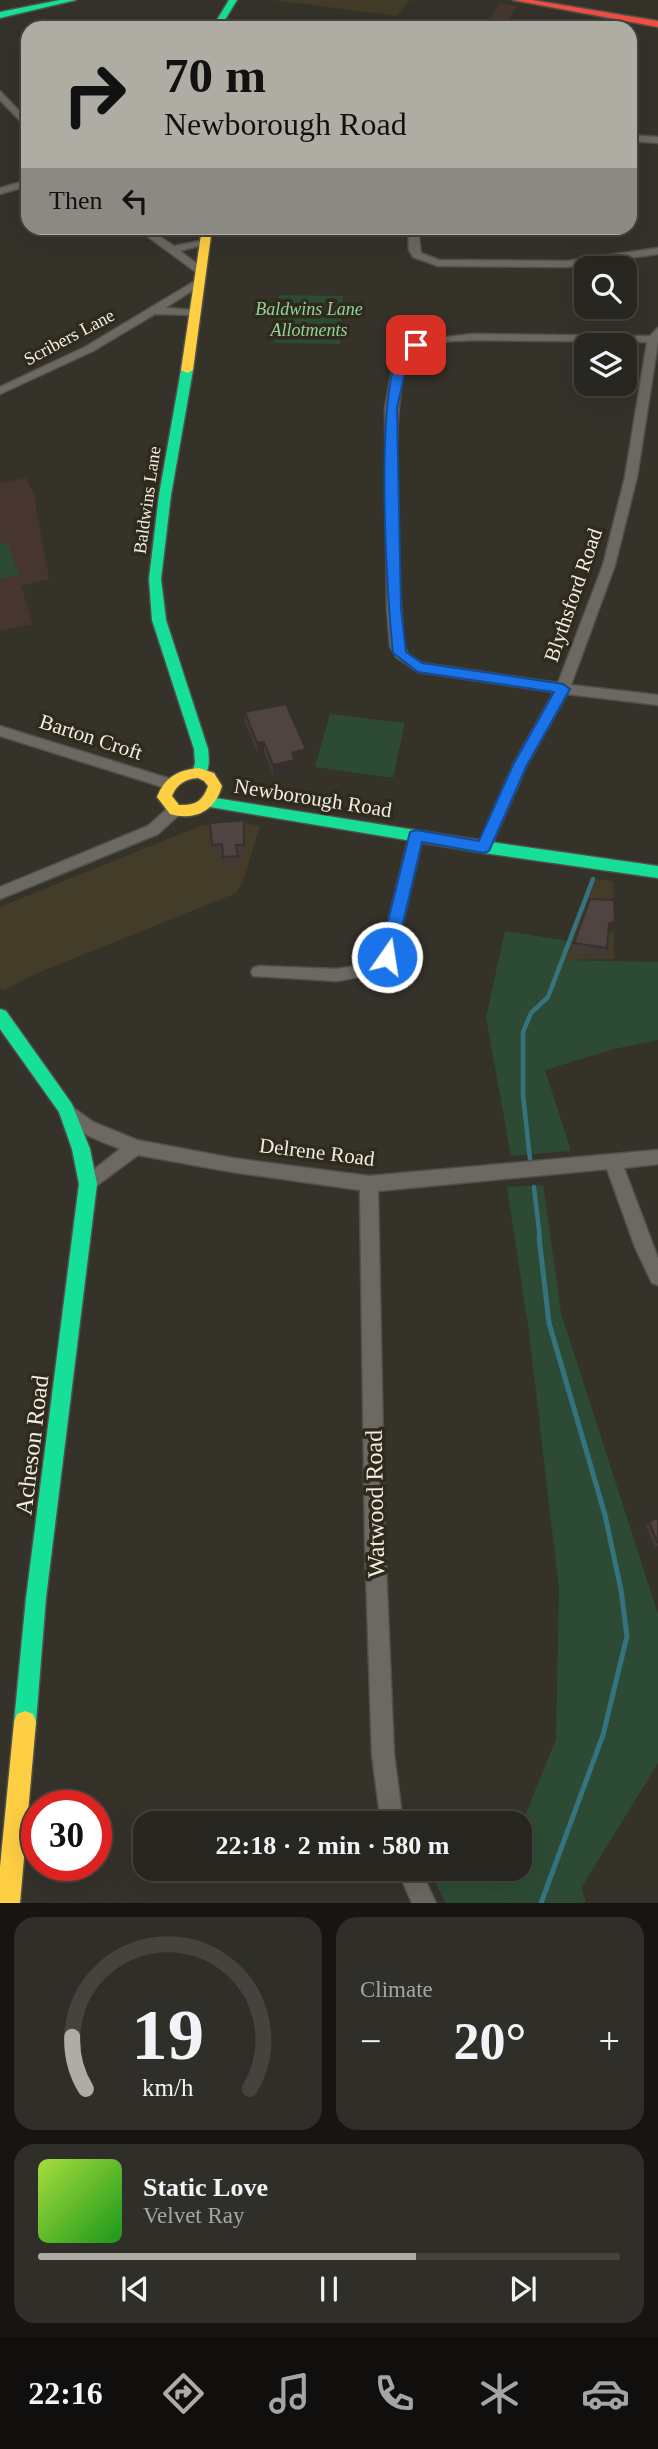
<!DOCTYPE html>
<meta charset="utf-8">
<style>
body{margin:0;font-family:"Times New Roman",serif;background:#302e29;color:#f1f3f6;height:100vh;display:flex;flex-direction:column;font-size:26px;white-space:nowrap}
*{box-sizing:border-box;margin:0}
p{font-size:23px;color:#a5a5a5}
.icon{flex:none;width:38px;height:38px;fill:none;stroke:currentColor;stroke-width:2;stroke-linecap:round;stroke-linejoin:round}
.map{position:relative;height:1903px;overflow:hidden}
.side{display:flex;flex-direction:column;gap:14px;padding:14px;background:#161512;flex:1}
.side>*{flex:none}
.guide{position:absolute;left:21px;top:21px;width:616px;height:214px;border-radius:21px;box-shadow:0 7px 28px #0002,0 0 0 2px #44433e;background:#afaca3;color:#111;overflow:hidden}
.fabs{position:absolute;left:574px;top:256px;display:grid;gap:14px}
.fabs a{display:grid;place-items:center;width:63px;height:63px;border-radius:14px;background:#282620;box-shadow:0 7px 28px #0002,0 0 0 2px #44433e;font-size:35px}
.speed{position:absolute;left:21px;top:1790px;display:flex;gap:14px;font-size:35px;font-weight:700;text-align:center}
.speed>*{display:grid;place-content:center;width:91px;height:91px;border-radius:50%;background:#282620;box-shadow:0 7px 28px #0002,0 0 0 2px #44433e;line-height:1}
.speed .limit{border:10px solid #d22;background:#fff;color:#111}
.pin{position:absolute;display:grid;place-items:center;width:60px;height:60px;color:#fff;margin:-30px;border-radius:14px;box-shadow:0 4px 10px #0006}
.me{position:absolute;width:77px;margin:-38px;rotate:13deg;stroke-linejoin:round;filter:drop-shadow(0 0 5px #0008)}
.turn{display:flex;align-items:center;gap:24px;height:147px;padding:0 28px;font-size:32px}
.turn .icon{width:91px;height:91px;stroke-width:2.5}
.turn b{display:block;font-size:49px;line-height:60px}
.then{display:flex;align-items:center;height:66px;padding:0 28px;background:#0003;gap:14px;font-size:26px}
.big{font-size:52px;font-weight:700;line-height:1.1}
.side .widget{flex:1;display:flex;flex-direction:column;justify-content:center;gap:10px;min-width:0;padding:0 24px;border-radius:21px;background:#302e29}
.side .dial{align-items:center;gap:0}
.dial svg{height:182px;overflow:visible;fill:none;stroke:#44433e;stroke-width:7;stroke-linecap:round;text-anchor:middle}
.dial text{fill:#f1f3f6;stroke:none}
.song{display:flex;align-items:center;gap:21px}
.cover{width:84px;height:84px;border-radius:10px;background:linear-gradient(135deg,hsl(80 70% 55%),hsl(120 70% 35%))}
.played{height:7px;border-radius:4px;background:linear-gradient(90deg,#afaca3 65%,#44433e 65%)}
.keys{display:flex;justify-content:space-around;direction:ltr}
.heat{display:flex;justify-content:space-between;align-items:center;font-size:38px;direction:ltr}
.side .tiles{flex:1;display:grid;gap:14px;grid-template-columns:1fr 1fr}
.widget:last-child{grid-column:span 2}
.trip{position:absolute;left:133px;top:1811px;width:399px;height:70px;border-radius:21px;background:#282620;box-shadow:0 7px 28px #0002,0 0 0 2px #44433e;font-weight:700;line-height:70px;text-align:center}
.tabs{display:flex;height:112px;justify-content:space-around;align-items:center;background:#100f0d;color:#a5a5a5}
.tabs .icon{width:49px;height:49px}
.tabs .selected{color:#afaca3}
.tabs b{font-size:32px;color:#f1f3f6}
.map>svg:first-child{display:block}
.built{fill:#423c28}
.education{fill:#473630}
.green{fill:#2d4b34}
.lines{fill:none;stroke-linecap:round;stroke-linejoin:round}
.stream-far1{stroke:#35747f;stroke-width:4.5}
.stream{stroke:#35747f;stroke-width:5}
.street-casing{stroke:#52504a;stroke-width:3}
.fast-casing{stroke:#52504a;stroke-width:3}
.slow-casing{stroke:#52504a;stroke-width:3}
.jam-casing{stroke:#52504a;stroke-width:3}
.street{fill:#6c6963;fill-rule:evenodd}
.fast{fill:#16e098;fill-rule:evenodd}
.slow{fill:#ffcf43;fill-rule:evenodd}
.jam{fill:#f24e42;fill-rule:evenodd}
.wall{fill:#443a37}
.shaded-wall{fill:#37302d}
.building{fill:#4f4440;stroke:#37302d;stroke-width:2}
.route{fill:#1a73e8;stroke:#114b97;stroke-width:2}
.labels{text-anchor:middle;stroke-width:7;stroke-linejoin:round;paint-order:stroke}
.far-park-label{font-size:18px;font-style:italic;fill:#8fd39e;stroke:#2f2a1c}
.far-street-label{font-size:18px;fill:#f0ede4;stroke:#2f2a1c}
.street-label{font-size:21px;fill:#f0ede4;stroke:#2f2a1c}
.near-street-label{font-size:24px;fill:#f0ede4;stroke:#2f2a1c}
</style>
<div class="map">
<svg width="658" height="1903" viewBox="0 0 658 1903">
<rect width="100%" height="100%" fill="#35322a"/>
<!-- built -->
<g class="built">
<path d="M 274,0 L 410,0 L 397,16 Z"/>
<path d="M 236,821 L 260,826 L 243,881 L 236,893 L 33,975 L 3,991 L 0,987 L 0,907 L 200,826 Z"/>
<path d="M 593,879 L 613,881 L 614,959 L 561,960 Z"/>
</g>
<!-- education -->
<g class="education">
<path d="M 500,3 L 517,6 L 503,28 L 484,28 Z"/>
<path d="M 26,478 L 34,495 L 49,579 L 21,586 L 33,624 L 0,631 L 0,483 Z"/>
</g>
<!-- green -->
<g class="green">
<path d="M 279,295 L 343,296 L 340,344 L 274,343 Z"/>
<path d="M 7,543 L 19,575 L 0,579 L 0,544 Z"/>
<path d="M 330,714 L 405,723 L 393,778 L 315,767 Z"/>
<path d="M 505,931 L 568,941 L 562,960 L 658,962 L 658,1040 L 614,1049 L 545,1070 L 571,1151 L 511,1156 L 486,1017 Z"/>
<path d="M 543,1185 L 561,1313 L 658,1614 L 658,1763 L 581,1888 L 586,1901 L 582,1903 L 446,1903 L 430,1873 L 439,1869 L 520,1869 L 520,1828 L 556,1739 L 559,1589 L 529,1332 L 507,1187 Z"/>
</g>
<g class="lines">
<!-- stream-far1 -->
<g class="stream-far1">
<path d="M 530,1159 L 523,1095 L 523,1032 L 531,1013 L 548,997 L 593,879"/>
<path d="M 534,1187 L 540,1239"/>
</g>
<!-- stream -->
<path class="stream" d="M 539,1237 L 549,1323 L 605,1515 L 621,1590 L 627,1636 L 603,1735 L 541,1903"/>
<defs>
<g id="street">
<path d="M 217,23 L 246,28 L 214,28 L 214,24 Z"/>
<path d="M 0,91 L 28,120 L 28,129 L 0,100 Z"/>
<path d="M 630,135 L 658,137 L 658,143 L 630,141 Z"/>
<path d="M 28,180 L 28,186 L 0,194 L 0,188 Z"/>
<path d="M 136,228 L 147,228 L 174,246 L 210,239 L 210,243 L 180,251 L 205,270 L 196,272 Z"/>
<path d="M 408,228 L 418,228 L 421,253 L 439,260 L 567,261 L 658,248 L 658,254 L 567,267 L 438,266 L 413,257 L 409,250 Z"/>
<path d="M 195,281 L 204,283 L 165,308 L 195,310 L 199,311 L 199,315 L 155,314 L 93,351 L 0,394 L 0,387 L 85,347 Z"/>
<path d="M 658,328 L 658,342 L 637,477 L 615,565 L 571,685 L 658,695 L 658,705 L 567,694 L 527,765 L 489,851 L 479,851 L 477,847 L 513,765 L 554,692 L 418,672 L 396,657 L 390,646 L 387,608 L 385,408 L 391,376 L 400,353 L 419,340 L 473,334 L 650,336 ZM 473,340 L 647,342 L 625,477 L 603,565 L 558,683 L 422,663 L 408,654 L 404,646 C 400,600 386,382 412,354 C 425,339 455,342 473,340 Z"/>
<path d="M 0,726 L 174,780 L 176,784 L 169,789 L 0,736 Z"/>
<path d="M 175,805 L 182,810 L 180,814 L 158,834 L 0,899 L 0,887 L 148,826 L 170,806 Z"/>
<path d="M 416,831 L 423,836 L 395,957 L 385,972 L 337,981 L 253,976 L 251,972 L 253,968 L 259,966 L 337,969 L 374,963 L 380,955 L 409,836 Z"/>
<path d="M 68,1104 L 93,1122 L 137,1140 L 232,1158 L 369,1176 L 658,1150 L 658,1164 L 624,1168 L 658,1258 L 658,1285 L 652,1283 L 635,1247 L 607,1169 L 378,1191 L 385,1543 L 394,1754 L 403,1824 L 381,1824 L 372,1754 L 365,1543 L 360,1190 L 232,1172 L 138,1155 L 88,1192 L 82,1189 L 79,1184 L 82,1179 L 120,1149 C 99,1140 71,1132 60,1111 L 62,1106 Z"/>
<path d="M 397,1869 L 420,1869 L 436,1903 L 412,1903 Z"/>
</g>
<g id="fast">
<path d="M 60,0 L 76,0 L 0,18 L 0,12 Z"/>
<path d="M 229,0 L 237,0 L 220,28 L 212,28 Z"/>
<path d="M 187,367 L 193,370 L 171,495 L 161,579 L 166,620 L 208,749 C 209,759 211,775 199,778 L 192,773 L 195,763 L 194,749 L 152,620 L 149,579 L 159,495 L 181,370 Z"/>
<path d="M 209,797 L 484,841 L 658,866 L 658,878 L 484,853 L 204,806 L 202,802 Z"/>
<path d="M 0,1009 L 6,1011 L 72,1104 L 90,1149 L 97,1184 L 46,1598 L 36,1722 L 33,1730 L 25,1733 L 17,1730 L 14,1722 L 26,1598 L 79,1184 L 72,1149 L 59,1112 L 0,1029 Z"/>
</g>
<g id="slow">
<path d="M 202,228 L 212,228 L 193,370 L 187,373 L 181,370 Z"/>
<path d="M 199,768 L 214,773 L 222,786 C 215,811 195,821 170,814 L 157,797 C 165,777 178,770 199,768 ZM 198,778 L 204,781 L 208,786 C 203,801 195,806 179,805 L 172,796 C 177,784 185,779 198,778 Z"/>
<path d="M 25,1711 L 33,1714 L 36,1722 L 20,1903 L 0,1903 L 0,1867 L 14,1722 L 17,1714 Z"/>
</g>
<path id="jam" d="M 513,0 L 532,0 L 658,21 L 658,27 Z"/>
</defs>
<!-- street casing -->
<use href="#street" class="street-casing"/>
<!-- fast casing -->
<use href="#fast" class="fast-casing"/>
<!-- slow casing -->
<use href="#slow" class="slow-casing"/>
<!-- jam casing -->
<use href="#jam" class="jam-casing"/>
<!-- street -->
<use href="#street" class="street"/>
<!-- fast -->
<use href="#fast" class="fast"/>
<!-- slow -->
<use href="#slow" class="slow"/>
<!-- jam -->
<use href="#jam" class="jam"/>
</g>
<!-- wall -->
<g class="wall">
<path d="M 245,712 L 306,749 L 306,760 L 295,762 L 295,770 L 273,775 L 264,752 L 258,754 L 245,723 Z"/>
<path d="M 210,823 L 245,831 L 245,855 L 237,855 L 238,866 L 224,867 L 223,855 L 213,856 Z"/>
<path d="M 615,922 L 613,932 L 608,933 L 605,958 L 572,953 L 574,943 Z"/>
<path d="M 658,1518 L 658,1546 L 655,1547 L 646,1527 L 649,1521 Z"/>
</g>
<!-- shaded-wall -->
<g class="shaded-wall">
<path d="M 264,742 L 264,752 L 258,754 L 257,743 Z"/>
<path d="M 306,749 L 306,760 L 295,762 L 295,770 L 273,775 L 273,765 L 292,753 Z"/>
<path d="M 615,922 L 613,932 L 607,934 L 609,923 Z"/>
</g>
<!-- building -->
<g class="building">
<path d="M 286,704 L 306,749 L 292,753 L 295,760 L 273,765 L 264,742 L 257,743 L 245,712 Z"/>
<path d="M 244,820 L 244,845 L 236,845 L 238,856 L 223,857 L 222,844 L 212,845 L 210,823 Z"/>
<path d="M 590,899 L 614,900 L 615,922 L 609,923 L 607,948 L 574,943 Z"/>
<path d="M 658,1518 L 658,1542 L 657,1542 L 649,1521 Z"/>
</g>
<!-- route -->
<path class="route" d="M 412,343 L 422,345 L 411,355 L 407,362 L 397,408 L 401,608 L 406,652 L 422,663 L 563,684 L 570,689 L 527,765 L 489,851 L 484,853 L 422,842 L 395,957 L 387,963 L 379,957 L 410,832 L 416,830 L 479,841 L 513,765 L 554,692 L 418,672 L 393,653 C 387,600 374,392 400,353 C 403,349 408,346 412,343 Z"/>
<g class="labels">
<!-- far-park labels -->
<g class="far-park-label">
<text x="309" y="315">Baldwins Lane<tspan x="309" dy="21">Allotments</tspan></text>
</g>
<!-- far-street labels -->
<g class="far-street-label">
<text transform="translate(69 337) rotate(-28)" y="6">Scribers Lane</text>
<text transform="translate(147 500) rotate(-82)" y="6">Baldwins Lane</text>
</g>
<!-- street labels -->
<g class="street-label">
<text transform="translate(573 595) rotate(-71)" y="7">Blythsford Road</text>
<text transform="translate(91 737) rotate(18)" y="7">Barton Croft</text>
<text transform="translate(313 798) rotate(9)" y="7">Newborough Road</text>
<text transform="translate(317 1152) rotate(7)" y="7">Delrene Road</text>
</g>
<!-- near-street labels -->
<g class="near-street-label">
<text transform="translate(32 1445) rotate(-83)" y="8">Acheson Road</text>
<text transform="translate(375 1504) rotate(-91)" y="8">Watwood Road</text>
</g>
</g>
</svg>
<div class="fabs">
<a><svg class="icon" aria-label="search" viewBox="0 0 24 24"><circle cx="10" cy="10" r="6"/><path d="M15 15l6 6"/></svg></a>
<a><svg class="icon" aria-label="layers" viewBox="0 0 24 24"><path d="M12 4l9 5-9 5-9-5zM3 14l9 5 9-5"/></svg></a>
</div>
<div class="speed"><div class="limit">30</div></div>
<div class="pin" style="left:416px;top:345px;background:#d93025"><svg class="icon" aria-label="arrive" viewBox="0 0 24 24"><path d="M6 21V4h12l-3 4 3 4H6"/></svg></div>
<svg class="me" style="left:387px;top:957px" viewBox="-20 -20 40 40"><circle r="17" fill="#1a73e8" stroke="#fff" stroke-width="3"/><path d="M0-11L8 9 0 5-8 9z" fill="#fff"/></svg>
<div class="trip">22:18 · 2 min · 580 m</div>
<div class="guide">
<div class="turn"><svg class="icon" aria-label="right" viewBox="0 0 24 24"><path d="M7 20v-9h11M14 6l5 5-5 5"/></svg><div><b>70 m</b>Newborough Road</div></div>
<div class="then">Then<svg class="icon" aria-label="left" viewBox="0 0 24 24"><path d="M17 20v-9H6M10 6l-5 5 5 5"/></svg></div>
</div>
</div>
<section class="side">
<div class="tiles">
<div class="widget dial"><svg viewBox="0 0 100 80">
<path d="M14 69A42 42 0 1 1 86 69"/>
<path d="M14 69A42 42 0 0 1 8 46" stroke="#afaca3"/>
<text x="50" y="56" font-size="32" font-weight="700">19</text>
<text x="50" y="72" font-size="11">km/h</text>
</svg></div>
<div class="widget"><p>Climate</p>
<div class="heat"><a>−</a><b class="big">20°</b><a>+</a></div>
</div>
<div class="widget">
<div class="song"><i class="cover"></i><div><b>Static Love</b><p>Velvet Ray</p></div></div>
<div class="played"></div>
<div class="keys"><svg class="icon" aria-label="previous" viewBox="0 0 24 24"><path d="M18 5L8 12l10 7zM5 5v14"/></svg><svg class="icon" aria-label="pause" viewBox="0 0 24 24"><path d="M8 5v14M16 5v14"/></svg><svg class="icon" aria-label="next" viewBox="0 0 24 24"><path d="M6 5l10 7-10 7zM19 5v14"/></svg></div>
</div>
</div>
</section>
<nav class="tabs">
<b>22:16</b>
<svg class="icon selected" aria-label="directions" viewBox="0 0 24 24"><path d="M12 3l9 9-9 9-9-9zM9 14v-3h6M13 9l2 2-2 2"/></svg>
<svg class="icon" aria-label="music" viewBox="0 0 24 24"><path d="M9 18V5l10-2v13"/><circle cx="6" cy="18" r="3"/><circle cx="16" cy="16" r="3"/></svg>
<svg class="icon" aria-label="phone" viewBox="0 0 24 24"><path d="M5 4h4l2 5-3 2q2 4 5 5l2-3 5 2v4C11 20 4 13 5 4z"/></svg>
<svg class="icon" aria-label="climate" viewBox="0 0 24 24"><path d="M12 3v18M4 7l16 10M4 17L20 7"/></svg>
<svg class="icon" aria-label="car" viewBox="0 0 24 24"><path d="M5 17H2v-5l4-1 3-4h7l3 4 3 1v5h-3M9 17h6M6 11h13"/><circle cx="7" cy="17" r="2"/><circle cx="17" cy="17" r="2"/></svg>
</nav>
